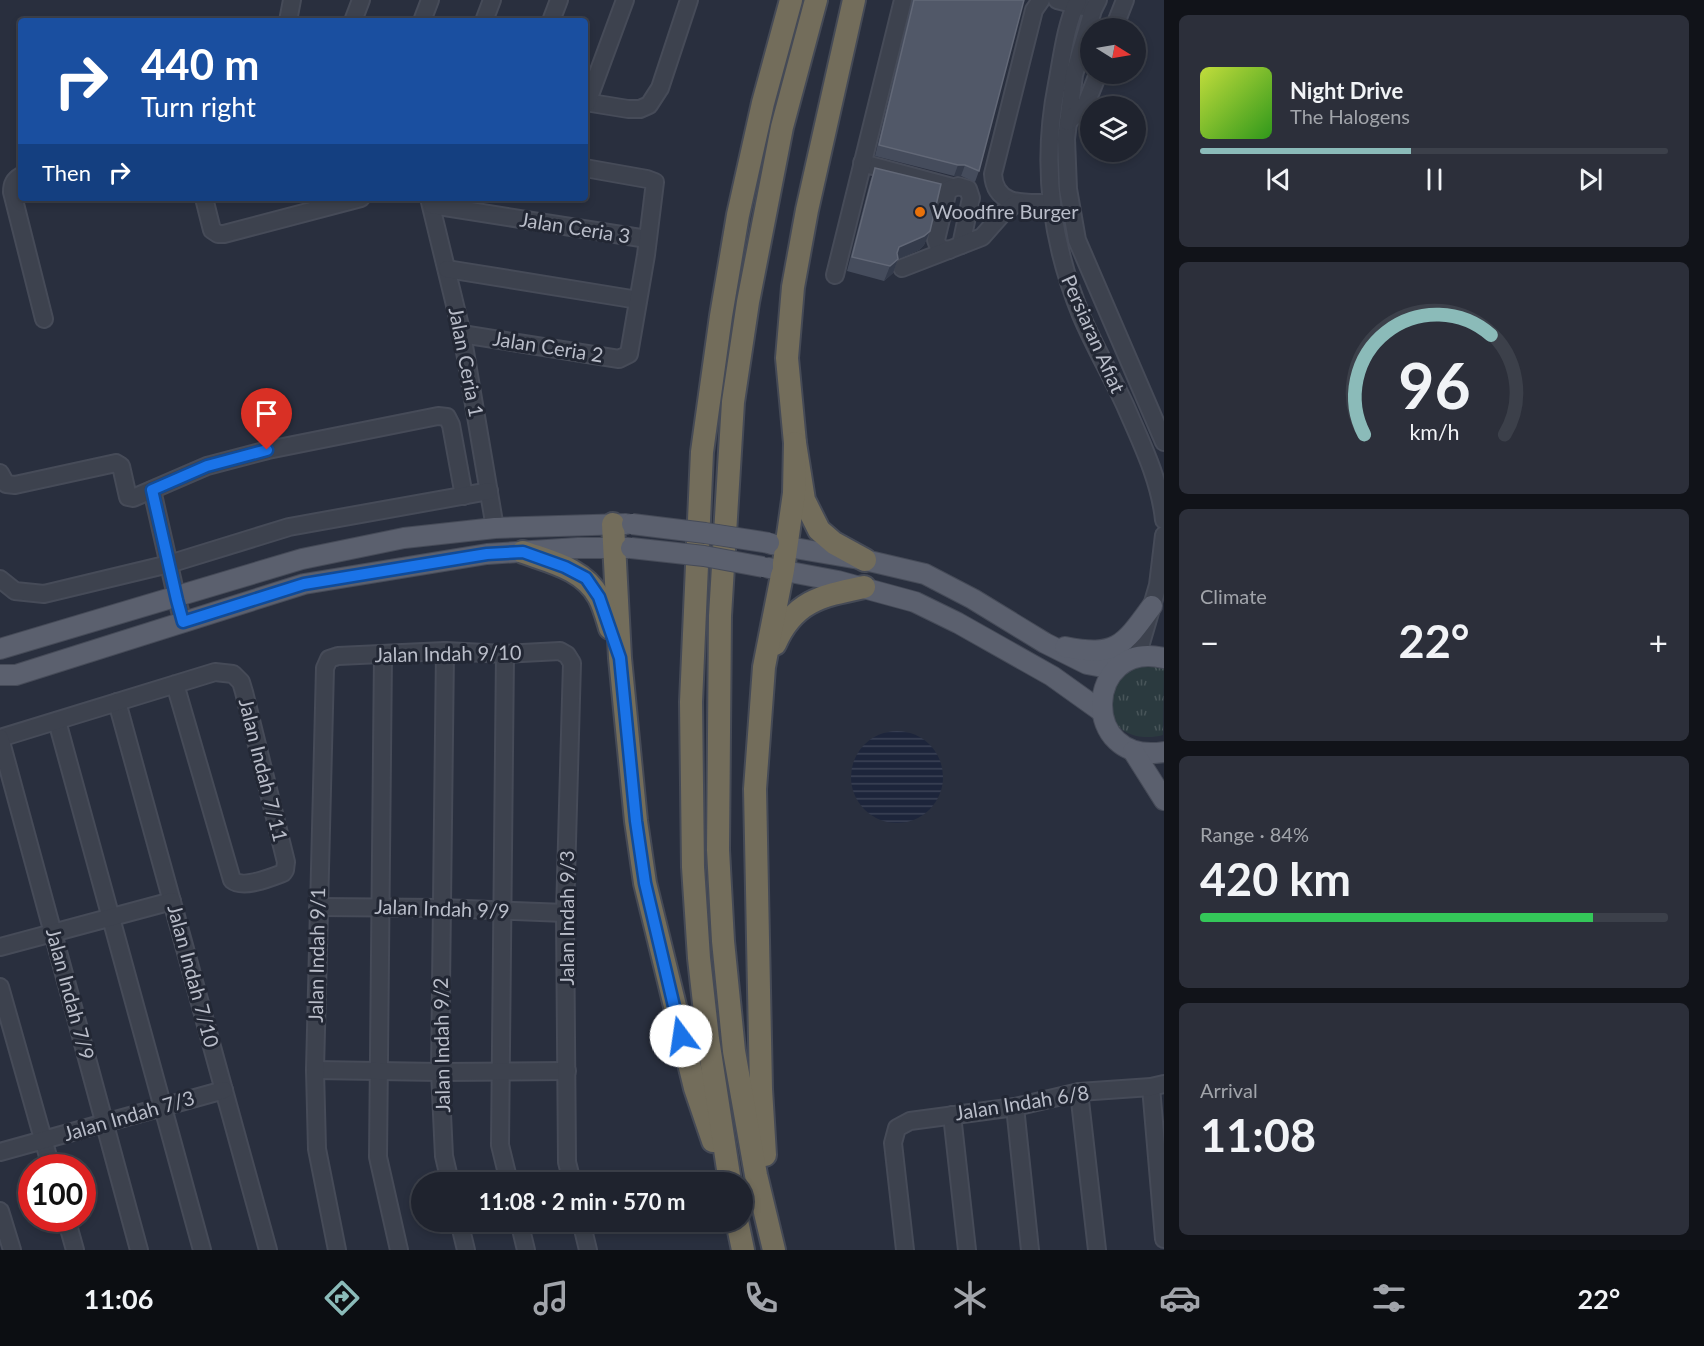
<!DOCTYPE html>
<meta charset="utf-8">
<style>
body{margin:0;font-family:Lato,sans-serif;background:#2c2f3a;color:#f1f3f6;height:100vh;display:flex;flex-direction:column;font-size:22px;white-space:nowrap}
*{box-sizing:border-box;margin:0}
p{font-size:20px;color:#a1a4aa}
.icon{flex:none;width:33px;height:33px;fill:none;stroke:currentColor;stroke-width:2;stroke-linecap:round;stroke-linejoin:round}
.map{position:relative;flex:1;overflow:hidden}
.sheet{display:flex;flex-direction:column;gap:15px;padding:15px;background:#111319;width:540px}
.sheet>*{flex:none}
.hud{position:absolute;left:18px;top:18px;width:570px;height:183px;border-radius:6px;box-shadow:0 3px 9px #0003,0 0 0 2px #3c404a;background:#1a4fa0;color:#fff;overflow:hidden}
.needle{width:39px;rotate:101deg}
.tools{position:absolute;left:1080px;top:18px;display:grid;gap:12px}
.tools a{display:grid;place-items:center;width:66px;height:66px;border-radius:50%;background:#1f232e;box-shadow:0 3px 9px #0003,0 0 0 2px #3c404a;font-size:30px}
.speed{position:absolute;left:18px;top:1154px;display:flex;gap:12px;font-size:30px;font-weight:700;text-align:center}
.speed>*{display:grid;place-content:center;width:78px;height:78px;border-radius:50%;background:#1f232e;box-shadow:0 3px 9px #0003,0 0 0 2px #3c404a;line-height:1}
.speed .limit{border:9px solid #d22;background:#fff;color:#111}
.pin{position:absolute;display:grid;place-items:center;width:51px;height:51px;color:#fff;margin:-62px -26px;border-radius:50% 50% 50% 0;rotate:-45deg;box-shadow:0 0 6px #0007}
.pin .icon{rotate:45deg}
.me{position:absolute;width:66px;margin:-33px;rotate:346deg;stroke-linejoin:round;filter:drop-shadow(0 0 4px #0008)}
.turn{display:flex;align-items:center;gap:21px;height:126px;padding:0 24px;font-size:27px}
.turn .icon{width:78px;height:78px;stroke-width:2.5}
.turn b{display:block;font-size:42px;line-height:51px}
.then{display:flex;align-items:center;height:57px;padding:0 24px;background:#0003;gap:12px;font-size:22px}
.big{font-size:45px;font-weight:700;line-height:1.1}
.sheet .card{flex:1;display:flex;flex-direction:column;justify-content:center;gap:9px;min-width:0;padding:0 21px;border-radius:9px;background:#2c2f3a}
.sheet .dial{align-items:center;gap:0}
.dial svg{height:156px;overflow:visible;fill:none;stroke:#3c404a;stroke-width:7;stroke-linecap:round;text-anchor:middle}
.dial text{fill:#f1f3f6;stroke:none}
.song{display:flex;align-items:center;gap:18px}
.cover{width:72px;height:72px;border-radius:9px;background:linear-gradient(135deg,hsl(70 70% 55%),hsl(110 70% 35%))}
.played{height:6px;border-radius:3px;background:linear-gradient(90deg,#8bbbb9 45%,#3c404a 45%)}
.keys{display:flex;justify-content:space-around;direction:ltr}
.heat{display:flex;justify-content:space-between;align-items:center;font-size:33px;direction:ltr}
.charge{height:9px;border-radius:4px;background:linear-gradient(90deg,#34c759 84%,#3c404a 0)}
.trip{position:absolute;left:411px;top:1172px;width:342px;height:60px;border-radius:30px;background:#1f232e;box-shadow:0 3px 9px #0003,0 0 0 2px #3c404a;font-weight:700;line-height:60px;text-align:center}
.tab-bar{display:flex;height:96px;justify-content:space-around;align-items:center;background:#0c0e12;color:#a1a4aa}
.tab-bar .icon{width:42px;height:42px}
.tab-bar .active{color:#8bbbb9}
.tab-bar b{font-size:27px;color:#f1f3f6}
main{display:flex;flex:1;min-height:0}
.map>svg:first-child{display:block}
.grass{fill:url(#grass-tufts)}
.water{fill:url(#water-rules)}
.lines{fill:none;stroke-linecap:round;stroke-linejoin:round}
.minor-casing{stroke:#464b58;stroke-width:20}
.major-casing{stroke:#464b58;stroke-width:22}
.highway-casing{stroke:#454a56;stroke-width:26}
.minor{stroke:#3d424e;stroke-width:16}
.major{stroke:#5b606e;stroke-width:20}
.highway{stroke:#736d5b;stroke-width:22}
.major-bridge-casing{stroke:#464b58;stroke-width:22;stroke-linecap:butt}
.major-bridge{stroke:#5b606e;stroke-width:20}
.wall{fill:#454c5c}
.shaded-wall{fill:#343b4b}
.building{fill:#515868;stroke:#626877;stroke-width:1.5}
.route-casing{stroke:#114b97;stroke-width:15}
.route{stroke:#1a73e8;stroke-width:10}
.food-dot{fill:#e8710a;stroke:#222734;stroke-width:2}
.labels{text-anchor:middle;stroke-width:6;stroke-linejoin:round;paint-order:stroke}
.poi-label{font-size:20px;fill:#b9bdc9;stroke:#222734;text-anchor:start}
.street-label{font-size:20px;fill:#b9bdc9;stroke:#222734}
</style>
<main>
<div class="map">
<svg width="1164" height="1250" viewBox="0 0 1164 1250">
<defs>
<pattern id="grass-tufts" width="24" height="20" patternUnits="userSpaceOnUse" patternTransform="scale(1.5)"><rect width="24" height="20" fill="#2b3a3f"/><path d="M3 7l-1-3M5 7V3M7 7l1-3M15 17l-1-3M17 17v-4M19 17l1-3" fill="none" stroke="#485559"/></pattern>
<pattern id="water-rules" width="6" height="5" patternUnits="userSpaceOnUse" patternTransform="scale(1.5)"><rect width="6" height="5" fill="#1d253b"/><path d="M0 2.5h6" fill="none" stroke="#3c4356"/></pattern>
</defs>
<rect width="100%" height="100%" fill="#292f3e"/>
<!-- grass -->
<path class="grass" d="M 1136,665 L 1160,666 L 1164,668 L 1163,735 C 1145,740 1119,737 1112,715 C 1111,711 1112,705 1111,701 C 1111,693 1111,685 1117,679 C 1122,674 1130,669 1136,665 Z"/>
<!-- water -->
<circle class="water" cx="897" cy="777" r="46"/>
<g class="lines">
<defs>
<g id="minor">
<path d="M 1041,0 L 1034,10 L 993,174 C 995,207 1025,203 1050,203"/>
<path d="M 1057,0 L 1084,7"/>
<path d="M 1078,0 C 1066,23 1062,58 1057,84 C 1041,164 1050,239 1081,315 C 1094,346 1111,375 1125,405 C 1141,442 1160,480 1164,520"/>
<path d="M 1098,0 L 1093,10 L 1074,75 L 1066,139 L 1068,189 L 1077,240 L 1164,442"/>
<path d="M 288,21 L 292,0"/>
<path d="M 353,21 L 361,0"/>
<path d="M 422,21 L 430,0"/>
<path d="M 484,21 L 492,0"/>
<path d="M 551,21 L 559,0"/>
<path d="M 1114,28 L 1125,0"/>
<path d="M 585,102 L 628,109 L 640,109 L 649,105 L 660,88 L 689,0"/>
<path d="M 587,103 L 625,0"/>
<path d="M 1068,122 L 1086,104 L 1098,74"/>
<path d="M 862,163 L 952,187"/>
<path d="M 21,176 C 14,180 12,184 12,192 L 44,319"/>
<path d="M 204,198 L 212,230 L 218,234 L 224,234 L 361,198"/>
<path d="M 429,198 L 462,334 L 495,528"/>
<path d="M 432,205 L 647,239"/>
<path d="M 949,250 L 939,248 L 936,240 L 948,190 L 958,186 L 968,189 L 971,198 L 961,245"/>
<path d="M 902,268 L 982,237 L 1004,212 L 1017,203"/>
<path d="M 447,269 L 638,300"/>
<path d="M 835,275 L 903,0"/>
<path d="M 462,334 L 619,359 L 629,354 L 646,255 L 655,182 L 647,179 L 585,168"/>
<path d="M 0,473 L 6,484 L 15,485 L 116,463 L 121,466 L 128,497 L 133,498 L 207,466 L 268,450 L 438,416 L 447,417 L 451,425 L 464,496"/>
<path d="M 152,490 L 177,600 L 183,622"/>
<path d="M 0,579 L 15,591 L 44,594 L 169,564 L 289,527 L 489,491"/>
<path d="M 445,651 L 440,1072 L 444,1156 L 450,1182"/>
<path d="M 383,654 L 378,1157 L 399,1250"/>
<path d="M 505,654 L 500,1145 L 509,1182"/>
<path d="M 1137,657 L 1158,585 L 1164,535"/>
<path d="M 117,702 L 268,1250"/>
<path d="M 57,721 L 202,1250"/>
<path d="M 0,738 L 215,672 L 233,674 L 241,682 L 244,692 L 286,862 L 285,870 L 283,873 C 270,878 243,889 232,880 L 175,684"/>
<path d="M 0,738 L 139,1250"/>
<path d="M 318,907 L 441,908 L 565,913"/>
<path d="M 0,947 L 172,901"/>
<path d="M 0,987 L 51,1167"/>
<path d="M 315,1070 L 440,1072 L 567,1071"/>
<path d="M 1151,1087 L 1164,1239"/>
<path d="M 1079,1092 L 1097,1250"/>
<path d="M 1015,1107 L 1030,1250"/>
<path d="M 952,1115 L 967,1250"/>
<path d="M 0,1152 L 224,1090"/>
<path d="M 0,1211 L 12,1250"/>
<path d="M 66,1218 L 75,1250"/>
<path d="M 459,1221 L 466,1250"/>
<path d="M 519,1221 L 526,1250"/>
<path d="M 581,1221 L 588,1250"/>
<path d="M 337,1250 L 317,1149 L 315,1070 L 325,668 L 329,659 L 338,656 L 445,651 L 505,654 L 560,651 L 567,655 L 572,663 L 565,913 L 567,1162 L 572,1182"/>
<path d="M 905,1250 L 893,1143 L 897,1128 L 910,1121 L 1015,1107 L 1079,1092 L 1151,1087 L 1164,1084"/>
</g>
<g id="major">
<path d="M 771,544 L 865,560 L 925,574 L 973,599 L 1045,643 L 1087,664 L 1103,667 L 1123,663"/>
<path d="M 769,568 L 838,581 L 915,602 L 958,623 L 1052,676 L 1101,711"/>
<path d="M 1065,647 C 1116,657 1123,646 1152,606"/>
<path d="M 0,649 L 302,559 L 404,538 L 495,528 L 626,524"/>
<path d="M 1164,658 C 1085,639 1078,766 1164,752"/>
<path d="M 0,675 L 16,675 L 304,584 L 487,554 L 578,548 L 628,548"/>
<path d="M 1133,751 L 1164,800"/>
</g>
<g id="highway">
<path d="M 854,0 L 807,210 L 793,287 L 787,358 L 795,443 L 804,500 L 819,530 L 834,543 L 865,560"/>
<path d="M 613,524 L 620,658 L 636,821 L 645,883 L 695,1088 L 713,1141"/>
<path d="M 523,552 C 551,562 584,569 599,597 C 604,606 607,618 610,628"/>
<path d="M 775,644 C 794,601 821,596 864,587"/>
<path d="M 765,1155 L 761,1089 L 755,789 L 764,667 L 783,570 L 794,493 L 795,443"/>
<path d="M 730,1182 L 708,1039 L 699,958 L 693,867 L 691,702 L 702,452 L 721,316 L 738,215 L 763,103 L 791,0"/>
<path d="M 737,1221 L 743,1250"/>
<path d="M 774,1250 L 756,1175 L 734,1051 L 723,941 L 718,850 L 720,616 L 733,402 L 748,302 L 782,127 L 816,0"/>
</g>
</defs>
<!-- minor casing -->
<use href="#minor" class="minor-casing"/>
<!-- major casing -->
<use href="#major" class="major-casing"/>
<!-- highway casing -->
<use href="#highway" class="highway-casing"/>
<!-- minor -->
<use href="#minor" class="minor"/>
<!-- major -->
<use href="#major" class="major"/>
<!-- highway -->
<use href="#highway" class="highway"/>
<defs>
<g id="major-bridge">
<path d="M 632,524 L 705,533 L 769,543"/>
<path d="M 631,548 L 704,556 L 763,567"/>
</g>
</defs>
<!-- major-bridge casing -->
<use href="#major-bridge" class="major-bridge-casing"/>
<!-- major-bridge -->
<use href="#major-bridge" class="major-bridge"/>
</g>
<!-- wall -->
<g class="wall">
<path d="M 912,0 L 1024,0 L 979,171 L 975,182 L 961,176 L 954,176 L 875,156 Z"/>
<path d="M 875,168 L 930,231 L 924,245 L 919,250 L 898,259 L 893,273 L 884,281 L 847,271 L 870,182 Z"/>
</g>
<!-- shaded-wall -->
<g class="shaded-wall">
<path d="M 958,165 L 965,165 L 961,176 L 954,176 Z"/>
<path d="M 930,231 L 924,245 L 919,250 L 898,259 L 893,273 L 884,281 L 890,266 L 899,247 Z"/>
</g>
<!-- building -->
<g class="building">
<path d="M 914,0 L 1024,0 L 979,171 L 965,165 L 958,165 L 879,145 Z"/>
<path d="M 875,168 L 941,184 L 930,231 L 924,236 L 899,247 L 897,253 L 898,259 L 890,266 L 852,257 Z"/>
</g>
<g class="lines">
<defs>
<path id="route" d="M 267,450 L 207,466 L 152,490 L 177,600 L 183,622 L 304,584 L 487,554 L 523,552 L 565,567 L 586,578 L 599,597 L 620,658 L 636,821 L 645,883 L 681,1036"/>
</defs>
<!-- route casing -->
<use href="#route" class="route-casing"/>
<!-- route -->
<use href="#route" class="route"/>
</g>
<!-- markers -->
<circle class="food-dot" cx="920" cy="212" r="6"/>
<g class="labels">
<!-- poi labels -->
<g class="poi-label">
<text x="932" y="219">Woodfire Burger</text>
</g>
<!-- street labels -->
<g class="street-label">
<text transform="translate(575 228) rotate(9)" y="7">Jalan Ceria 3</text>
<text transform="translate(1093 334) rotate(66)" y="7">Persiaran Afiat</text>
<text transform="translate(548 347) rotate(9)" y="7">Jalan Ceria 2</text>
<text transform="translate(466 362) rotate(79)" y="7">Jalan Ceria 1</text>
<text transform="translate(448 654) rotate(-1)" y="7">Jalan Indah 9/10</text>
<text transform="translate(263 770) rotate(76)" y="7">Jalan Indah 7/11</text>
<text transform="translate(442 909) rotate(2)" y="7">Jalan Indah 9/9</text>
<text transform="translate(567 918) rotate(-90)" y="7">Jalan Indah 9/3</text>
<text transform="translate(317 955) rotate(-89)" y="7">Jalan Indah 9/1</text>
<text transform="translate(193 976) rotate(75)" y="7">Jalan Indah 7/10</text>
<text transform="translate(70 994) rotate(75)" y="7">Jalan Indah 7/9</text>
<text transform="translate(442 1045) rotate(-91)" y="7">Jalan Indah 9/2</text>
<text transform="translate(1022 1103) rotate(-9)" y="7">Jalan Indah 6/8</text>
<text transform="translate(129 1116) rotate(-16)" y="7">Jalan Indah 7/3</text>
</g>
</g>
</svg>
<div class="tools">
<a><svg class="needle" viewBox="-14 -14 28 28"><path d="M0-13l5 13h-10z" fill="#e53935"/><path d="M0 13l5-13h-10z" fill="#a1a4aa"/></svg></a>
<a><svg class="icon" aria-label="layers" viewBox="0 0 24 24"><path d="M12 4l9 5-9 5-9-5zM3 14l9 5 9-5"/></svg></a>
</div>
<div class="speed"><div class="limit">100</div></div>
<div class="pin" style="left:267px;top:450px;background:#d93025"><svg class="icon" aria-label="arrive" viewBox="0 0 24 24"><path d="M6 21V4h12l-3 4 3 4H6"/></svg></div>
<svg class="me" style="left:681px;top:1036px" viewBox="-20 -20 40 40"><circle r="19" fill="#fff"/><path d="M0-13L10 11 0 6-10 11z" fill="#1a73e8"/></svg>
<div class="trip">11:08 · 2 min · 570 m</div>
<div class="hud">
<div class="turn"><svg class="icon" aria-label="right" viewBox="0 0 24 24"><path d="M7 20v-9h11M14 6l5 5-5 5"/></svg><div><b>440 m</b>Turn right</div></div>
<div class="then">Then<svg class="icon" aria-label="right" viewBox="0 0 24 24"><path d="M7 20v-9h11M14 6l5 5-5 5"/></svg></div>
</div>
</div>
<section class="sheet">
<div class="card">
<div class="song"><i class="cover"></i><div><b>Night Drive</b><p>The Halogens</p></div></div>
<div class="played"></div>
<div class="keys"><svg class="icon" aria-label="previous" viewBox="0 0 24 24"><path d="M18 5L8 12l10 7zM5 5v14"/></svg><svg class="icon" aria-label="pause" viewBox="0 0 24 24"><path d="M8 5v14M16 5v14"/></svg><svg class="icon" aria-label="next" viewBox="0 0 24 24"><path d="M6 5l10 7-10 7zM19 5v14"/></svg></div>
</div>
<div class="card dial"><svg viewBox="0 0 100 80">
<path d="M14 69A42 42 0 1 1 86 69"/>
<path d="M14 69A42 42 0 0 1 79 18" stroke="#8bbbb9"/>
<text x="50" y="56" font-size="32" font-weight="700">96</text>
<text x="50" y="72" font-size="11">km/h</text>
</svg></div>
<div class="card"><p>Climate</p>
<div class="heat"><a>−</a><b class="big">22°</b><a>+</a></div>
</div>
<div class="card"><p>Range · 84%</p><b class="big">420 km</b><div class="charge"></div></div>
<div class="card"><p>Arrival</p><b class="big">11:08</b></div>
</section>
</main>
<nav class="tab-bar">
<b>11:06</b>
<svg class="icon active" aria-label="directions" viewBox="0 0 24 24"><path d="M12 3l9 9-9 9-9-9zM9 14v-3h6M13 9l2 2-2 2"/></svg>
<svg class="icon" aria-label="music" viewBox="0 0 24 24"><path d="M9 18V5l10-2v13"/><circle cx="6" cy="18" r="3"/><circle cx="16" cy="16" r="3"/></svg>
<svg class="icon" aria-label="phone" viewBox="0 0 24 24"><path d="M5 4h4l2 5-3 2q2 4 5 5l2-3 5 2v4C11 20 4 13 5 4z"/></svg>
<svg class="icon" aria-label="climate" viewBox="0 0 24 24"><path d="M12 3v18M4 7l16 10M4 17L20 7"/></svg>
<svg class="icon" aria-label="car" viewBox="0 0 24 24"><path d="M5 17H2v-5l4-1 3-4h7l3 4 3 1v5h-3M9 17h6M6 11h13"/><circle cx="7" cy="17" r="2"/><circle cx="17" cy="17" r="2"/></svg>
<svg class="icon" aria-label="filters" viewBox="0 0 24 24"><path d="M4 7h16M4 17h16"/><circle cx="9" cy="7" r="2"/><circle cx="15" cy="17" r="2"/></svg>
<b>22°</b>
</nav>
